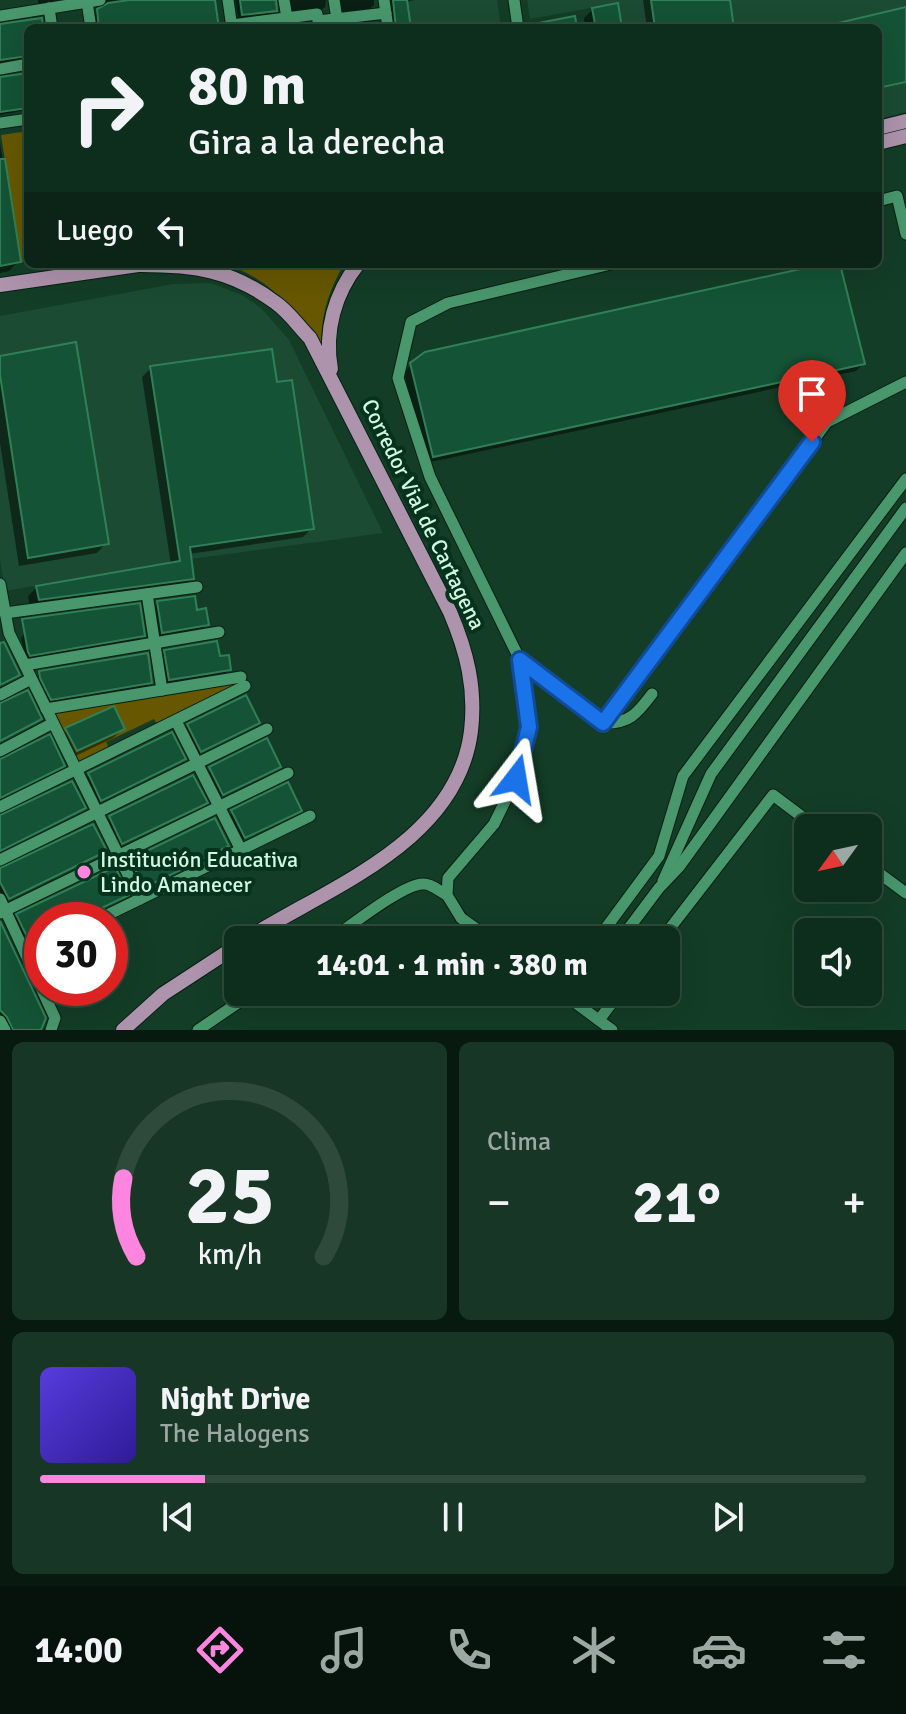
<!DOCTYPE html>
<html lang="es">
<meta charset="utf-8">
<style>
body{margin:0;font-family:Signika,sans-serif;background:#173626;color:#f1f3f6;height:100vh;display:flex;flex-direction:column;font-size:30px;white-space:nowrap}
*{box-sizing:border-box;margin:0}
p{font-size:26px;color:#9ba8a4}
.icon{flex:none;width:44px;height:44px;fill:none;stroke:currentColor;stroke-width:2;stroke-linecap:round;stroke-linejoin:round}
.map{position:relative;height:1030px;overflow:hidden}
.drawer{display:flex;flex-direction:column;gap:12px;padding:12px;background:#081910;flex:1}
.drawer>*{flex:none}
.guide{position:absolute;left:24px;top:24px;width:858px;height:244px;border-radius:12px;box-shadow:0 8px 32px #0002,0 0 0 2px #2e4a3b;background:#0e2e1d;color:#f1f3f6;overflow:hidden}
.needle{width:52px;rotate:237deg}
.buttons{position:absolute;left:794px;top:814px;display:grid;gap:16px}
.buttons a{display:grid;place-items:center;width:88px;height:88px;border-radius:12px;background:#0e2e1d;box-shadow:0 8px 32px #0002,0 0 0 2px #2e4a3b;font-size:40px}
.speed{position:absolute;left:24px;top:902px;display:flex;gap:16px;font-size:40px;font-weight:700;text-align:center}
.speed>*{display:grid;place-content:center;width:104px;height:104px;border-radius:50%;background:#0e2e1d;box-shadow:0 8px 32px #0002,0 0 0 2px #2e4a3b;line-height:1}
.speed .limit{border:12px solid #d22;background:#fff;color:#111}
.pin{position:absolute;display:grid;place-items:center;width:68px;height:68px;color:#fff;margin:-82px -34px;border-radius:50% 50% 50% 0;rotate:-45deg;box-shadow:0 0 8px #0007}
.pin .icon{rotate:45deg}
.me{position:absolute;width:88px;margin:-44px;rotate:14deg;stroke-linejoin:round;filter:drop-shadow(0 0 6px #0008)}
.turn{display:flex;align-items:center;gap:28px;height:168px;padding:0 32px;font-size:36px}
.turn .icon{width:104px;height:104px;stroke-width:2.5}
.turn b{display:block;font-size:56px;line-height:68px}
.then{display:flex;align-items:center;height:76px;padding:0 32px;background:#0003;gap:16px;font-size:30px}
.big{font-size:60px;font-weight:700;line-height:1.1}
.drawer .card{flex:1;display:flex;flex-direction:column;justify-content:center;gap:12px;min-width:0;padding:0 28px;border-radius:12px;background:#173626}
.drawer .dial{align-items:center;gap:0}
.dial svg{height:208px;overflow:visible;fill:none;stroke:#2e4a3b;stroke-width:7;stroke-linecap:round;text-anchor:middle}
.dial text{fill:#f1f3f6;stroke:none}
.song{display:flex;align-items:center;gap:24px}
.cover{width:96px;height:96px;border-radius:12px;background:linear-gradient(135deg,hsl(250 70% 55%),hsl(250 70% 35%))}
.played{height:8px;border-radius:4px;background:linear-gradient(90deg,#fe85df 20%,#2e4a3b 20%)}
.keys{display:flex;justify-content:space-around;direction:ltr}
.heat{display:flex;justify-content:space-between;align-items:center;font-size:44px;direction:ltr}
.drawer .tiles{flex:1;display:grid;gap:12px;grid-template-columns:1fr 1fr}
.card:last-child{grid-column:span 2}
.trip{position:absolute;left:224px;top:926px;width:456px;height:80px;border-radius:12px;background:#0e2e1d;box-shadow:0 8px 32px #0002,0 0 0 2px #2e4a3b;font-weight:700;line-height:80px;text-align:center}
.menu{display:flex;height:128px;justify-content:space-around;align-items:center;background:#06120c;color:#9ba8a4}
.menu .icon{width:56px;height:56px}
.menu .selected{color:#fe85df}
.menu b{font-size:36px;color:#f1f3f6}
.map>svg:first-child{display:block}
.built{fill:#1b4b32}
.green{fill:#675800}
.shadow{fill:#0007}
.building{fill:#145335;stroke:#308057;stroke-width:2}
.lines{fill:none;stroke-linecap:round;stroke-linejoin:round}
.minor-casing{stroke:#082114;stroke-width:13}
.major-casing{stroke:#082114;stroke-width:16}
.minor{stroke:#49976d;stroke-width:11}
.major{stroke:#ad93ac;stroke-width:14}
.route-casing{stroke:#114b97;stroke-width:20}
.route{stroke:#1a73e8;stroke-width:14}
.poi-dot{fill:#fe85df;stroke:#06331e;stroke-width:3}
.labels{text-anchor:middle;stroke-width:8;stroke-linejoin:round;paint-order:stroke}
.street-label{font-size:22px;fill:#d1f7df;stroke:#06331e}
.poi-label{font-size:22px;fill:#d1f7df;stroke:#06331e;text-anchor:start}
</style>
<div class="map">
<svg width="906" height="1030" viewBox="0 0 906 1030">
<rect width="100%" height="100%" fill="#133d27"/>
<!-- built -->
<g class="built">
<path d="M 407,0 L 497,0 L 501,28 L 411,28 Z"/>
<path d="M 527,0 L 906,0 L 906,112 L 878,119 L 878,28 L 622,28 L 618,3 L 530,19 Z"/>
<path d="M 211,283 L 244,296 L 262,309 L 289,340 L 383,533 L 183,560 L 5,591 L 0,560 L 0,316 L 173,284 Z"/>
</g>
<!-- green -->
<g class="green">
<path d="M 28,131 L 28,261 L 21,262 L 1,135 Z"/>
<path d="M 225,264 L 344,264 C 329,290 320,316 322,346 C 295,310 269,278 225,264 Z"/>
<path d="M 242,680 L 244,684 L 157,724 L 154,719 L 106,742 L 109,748 L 77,763 L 53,714 Z"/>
</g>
<!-- shadow -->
<g class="shadow">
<path d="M 38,0 L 62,0 L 38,4 Z"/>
<path d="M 104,0 L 213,0 L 217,28 L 95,28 L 93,15 L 103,9 Z"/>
<path d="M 235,0 L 274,0 L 275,10 L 271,14 L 238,18 Z"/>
<path d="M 288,0 L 326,0 L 325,7 L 318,12 L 312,9 L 290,12 Z"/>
<path d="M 336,0 L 374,0 L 374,5 L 370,9 L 340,13 Z"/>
<path d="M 386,0 L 415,0 L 405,2 L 409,28 L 392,28 Z"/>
<path d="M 643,0 L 728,0 L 732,28 L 647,28 Z"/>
<path d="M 593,9 L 620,28 L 585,28 L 584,18 Z"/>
<path d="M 906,9 L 906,83 L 878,89 L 878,28 L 825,28 Z"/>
<path d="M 377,25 L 378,28 L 348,28 Z"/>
<path d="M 0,26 L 42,28 L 28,28 L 28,61 L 22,59 L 0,63 Z"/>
<path d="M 28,75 L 28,110 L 0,115 L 0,79 Z"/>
<path d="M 0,143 L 19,261 L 9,271 L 0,273 Z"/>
<path d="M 42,264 L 67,264 L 42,270 Z"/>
<path d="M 832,264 L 838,264 L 863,364 L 856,371 L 426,463 L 404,372 L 412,364 Z"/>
<path d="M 0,358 L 106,543 L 97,553 L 19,566 L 0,443 Z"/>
<path d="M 151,368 L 275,384 L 312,528 L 303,537 L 189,554 L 192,578 L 183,587 L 30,608 L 28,596 L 37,587 L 171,565 L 142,377 Z"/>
<path d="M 158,603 L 195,612 L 207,624 L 202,629 L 158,636 L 153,607 Z"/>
<path d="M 25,633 L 143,635 L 139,640 L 26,659 L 21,638 Z"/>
<path d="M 165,652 L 218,658 L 229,669 L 225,674 L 165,683 L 161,656 Z"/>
<path d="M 40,673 L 150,682 L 146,687 L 47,703 L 36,677 Z"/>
<path d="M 257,723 L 197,755 L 184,730 L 188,726 Z"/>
<path d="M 123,729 L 113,738 L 67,760 L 57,740 L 67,730 Z"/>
<path d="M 171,734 L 183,759 L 179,763 L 97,804 L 84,779 L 89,775 Z"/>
<path d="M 279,766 L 218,798 L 206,773 L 210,769 Z"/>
<path d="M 287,785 L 299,810 L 240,841 L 228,816 Z"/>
<path d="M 205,802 L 118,847 L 106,822 L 110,818 Z"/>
<path d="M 83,808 L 79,812 L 0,851 L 0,817 Z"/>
<path d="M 227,845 L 139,890 L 127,865 L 131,861 Z"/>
<path d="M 105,851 L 5,902 L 0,892 L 0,870 Z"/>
<path d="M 126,895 L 90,915 L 86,920 L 42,920 L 42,943 L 25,946 L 13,920 L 18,916 Z"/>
<path d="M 0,926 L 39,1030 L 9,1030 L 0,1018 Z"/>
</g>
<!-- building -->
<g class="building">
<path d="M 129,0 L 215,0 L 219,28 L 99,28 L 97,9 L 108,3 Z"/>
<path d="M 240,0 L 276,0 L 277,11 L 242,15 Z"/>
<path d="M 393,0 L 407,0 L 411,28 L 396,28 Z"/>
<path d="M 651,0 L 730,0 L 734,28 L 655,28 Z"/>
<path d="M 618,3 L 622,28 L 604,28 L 603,23 L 595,24 L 592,8 Z"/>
<path d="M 906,7 L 906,82 L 878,88 L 878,28 L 831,28 L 830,25 Z"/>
<path d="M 575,16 L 577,28 L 533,28 L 533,24 Z"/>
<path d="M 42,18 L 43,28 L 28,28 L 28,56 L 0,60 L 0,24 Z"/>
<path d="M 28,73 L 28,108 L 0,112 L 0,77 Z"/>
<path d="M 0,159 L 5,159 L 21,262 L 0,266 Z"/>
<path d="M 823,264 L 840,264 L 865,364 L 433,457 L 410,363 L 425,352 Z"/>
<path d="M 76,342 L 109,544 L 28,558 L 0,375 L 0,356 Z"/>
<path d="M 272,349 L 277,382 L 292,380 L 314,529 L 190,547 L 194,579 L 39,600 L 36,586 L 180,561 L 150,366 Z"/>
<path d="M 195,596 L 197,610 L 206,608 L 209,625 L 162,633 L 157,601 Z"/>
<path d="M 140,603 L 145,636 L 30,656 L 28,652 L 22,619 Z"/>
<path d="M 217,641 L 220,656 L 229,655 L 231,670 L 169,680 L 164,650 Z"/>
<path d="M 4,642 L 20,675 L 0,685 L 0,643 Z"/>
<path d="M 148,653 L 152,683 L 51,700 L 40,678 L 39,671 Z"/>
<path d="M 28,690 L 42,719 L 0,741 L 0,703 Z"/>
<path d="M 246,695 L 260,723 L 201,752 L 187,724 Z"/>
<path d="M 114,706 L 125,729 L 77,751 L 65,728 Z"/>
<path d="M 172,732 L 186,759 L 101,801 L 88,773 Z"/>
<path d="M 50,734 L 65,766 L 0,798 L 0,759 Z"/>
<path d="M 267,738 L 281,767 L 223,795 L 209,767 Z"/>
<path d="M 193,775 L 208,803 L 122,844 L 109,816 Z"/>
<path d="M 72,781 L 86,808 L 0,851 L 0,815 Z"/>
<path d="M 288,782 L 302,811 L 245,838 L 231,810 Z"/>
<path d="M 215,818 L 229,846 L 144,888 L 130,859 Z"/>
<path d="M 93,824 L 107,851 L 9,899 L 0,882 L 0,868 Z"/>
<path d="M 115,867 L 129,895 L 93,912 L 89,920 L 42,920 L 42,939 L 30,943 L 16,914 Z"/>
<path d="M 0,921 L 46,1018 L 41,1030 L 13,1030 L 7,1017 L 0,1010 Z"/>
</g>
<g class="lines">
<defs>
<g id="minor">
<path d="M 228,0 L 232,28"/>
<path d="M 284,0 L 287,18"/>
<path d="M 334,0 L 337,19"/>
<path d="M 384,0 L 388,28"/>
<path d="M 514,0 L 518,28"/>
<path d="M 87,2 L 91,28"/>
<path d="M 49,8 L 52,28"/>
<path d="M 0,16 L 100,0"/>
<path d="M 232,25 L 317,14 L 318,21 L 386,13"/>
<path d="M 0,69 L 28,64"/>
<path d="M 0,123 L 28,119"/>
<path d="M 878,201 L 897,196 L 906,234"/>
<path d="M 611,264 L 448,303 L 411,322 L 398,378 L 430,477 L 520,660 L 603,723 C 629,724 637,714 652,694"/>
<path d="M 0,584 L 9,633 L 140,899"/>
<path d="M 147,594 L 162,690"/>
<path d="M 5,613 L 197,587"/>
<path d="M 25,665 L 219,632"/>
<path d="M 0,695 L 31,679"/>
<path d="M 46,709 L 241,677"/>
<path d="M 176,721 L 241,850"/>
<path d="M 603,723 L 827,422 L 906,382"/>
<path d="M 0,751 L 53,723"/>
<path d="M 0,807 L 245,686"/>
<path d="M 0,860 L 267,729"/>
<path d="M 868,865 L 906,893"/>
<path d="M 663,881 L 711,774 L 906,508"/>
<path d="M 0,899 L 55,1018 L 51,1030"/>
<path d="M 0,913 L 288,773"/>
<path d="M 97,920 L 310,816"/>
<path d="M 330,940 C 348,928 405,882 424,884 C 432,884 439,891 447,895"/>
<path d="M 492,940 L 461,918 L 447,895 L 448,878 L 494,824 L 516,779 L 529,727 L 520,660"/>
<path d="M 597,940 L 659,856 L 683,776 L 906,479"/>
<path d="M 620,940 L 659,888 L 679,867 L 906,553"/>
<path d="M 661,940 L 773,795 L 817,828"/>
<path d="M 27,954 L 42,947"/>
<path d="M 561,992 L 612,1030"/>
<path d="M 599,1020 L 620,992"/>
<path d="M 0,1021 L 5,1030"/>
<path d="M 198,1030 L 254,992"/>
</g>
<g id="major">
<path d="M 878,128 L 906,121"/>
<path d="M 878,143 L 906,136"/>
<path d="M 141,265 C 194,265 232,270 276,303 C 289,312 299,327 310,338 L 450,612 C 467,652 476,688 471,731 C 457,843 328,887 245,940"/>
<path d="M 0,285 L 145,264"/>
<path d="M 331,369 C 324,331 335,293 358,264"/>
<path d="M 123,1030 L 163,994 L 238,945"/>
</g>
</defs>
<!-- minor casing -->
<use href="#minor" class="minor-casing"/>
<!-- major casing -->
<use href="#major" class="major-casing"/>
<!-- minor -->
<use href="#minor" class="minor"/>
<!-- major -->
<use href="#major" class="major"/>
</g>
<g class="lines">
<defs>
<path id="route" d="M 516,779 L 529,727 L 520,660 L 603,723 L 812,442"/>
</defs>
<!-- route casing -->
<use href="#route" class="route-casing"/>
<!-- route -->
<use href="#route" class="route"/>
</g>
<!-- markers -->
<circle class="poi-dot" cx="84" cy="872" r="8"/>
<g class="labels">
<!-- street labels -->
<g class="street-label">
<text transform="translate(424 514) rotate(64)" y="8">Corredor Vial de Cartagena</text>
</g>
<!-- poi labels -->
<g class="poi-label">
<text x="100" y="867">Institución Educativa<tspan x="100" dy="25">Lindo Amanecer</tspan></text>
</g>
</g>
</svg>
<div class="buttons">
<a><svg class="needle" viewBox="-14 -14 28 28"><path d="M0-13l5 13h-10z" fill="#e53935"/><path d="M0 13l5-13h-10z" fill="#9ba8a4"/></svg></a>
<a><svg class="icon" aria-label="sound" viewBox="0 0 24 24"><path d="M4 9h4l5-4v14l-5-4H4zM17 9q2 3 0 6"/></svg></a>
</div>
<div class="speed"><div class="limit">30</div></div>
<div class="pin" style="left:812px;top:442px;background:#d93025"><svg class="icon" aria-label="arrive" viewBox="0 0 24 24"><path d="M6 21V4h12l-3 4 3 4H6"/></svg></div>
<svg class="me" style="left:516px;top:779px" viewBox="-20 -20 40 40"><path d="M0-17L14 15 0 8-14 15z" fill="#1a73e8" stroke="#fff" stroke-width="4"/></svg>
<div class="trip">14:01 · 1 min · 380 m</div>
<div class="guide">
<div class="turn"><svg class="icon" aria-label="right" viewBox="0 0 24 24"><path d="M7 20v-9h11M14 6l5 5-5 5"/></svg><div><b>80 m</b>Gira a la derecha</div></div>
<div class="then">Luego<svg class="icon" aria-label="left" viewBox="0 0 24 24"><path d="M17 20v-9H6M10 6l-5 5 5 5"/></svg></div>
</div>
</div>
<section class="drawer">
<div class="tiles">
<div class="card dial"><svg viewBox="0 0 100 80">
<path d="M14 69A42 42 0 1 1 86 69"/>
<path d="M14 69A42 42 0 0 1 9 39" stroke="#fe85df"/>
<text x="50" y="56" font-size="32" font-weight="700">25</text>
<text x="50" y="72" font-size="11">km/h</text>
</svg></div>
<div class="card"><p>Clima</p>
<div class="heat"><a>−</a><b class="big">21°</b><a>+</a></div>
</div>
<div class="card">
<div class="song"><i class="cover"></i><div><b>Night Drive</b><p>The Halogens</p></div></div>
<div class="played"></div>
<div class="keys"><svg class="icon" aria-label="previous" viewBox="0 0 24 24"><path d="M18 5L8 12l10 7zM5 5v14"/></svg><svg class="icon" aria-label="pause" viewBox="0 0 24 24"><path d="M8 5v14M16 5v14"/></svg><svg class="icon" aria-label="next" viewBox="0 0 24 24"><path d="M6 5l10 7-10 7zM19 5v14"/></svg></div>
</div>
</div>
</section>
<nav class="menu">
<b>14:00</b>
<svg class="icon selected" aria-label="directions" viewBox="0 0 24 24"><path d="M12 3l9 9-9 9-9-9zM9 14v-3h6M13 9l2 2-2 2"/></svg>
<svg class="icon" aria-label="music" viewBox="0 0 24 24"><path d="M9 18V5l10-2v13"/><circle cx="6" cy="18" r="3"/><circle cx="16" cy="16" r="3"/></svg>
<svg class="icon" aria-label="phone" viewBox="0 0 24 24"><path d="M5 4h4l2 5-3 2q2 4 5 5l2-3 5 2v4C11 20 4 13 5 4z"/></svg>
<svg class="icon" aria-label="climate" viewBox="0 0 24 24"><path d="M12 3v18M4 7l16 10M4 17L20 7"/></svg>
<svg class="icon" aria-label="car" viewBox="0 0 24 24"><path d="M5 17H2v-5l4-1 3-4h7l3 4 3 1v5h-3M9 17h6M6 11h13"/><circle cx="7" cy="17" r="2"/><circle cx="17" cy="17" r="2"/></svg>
<svg class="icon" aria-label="filters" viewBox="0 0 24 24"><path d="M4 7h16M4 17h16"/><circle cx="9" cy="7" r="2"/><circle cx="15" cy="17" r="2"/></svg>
</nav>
